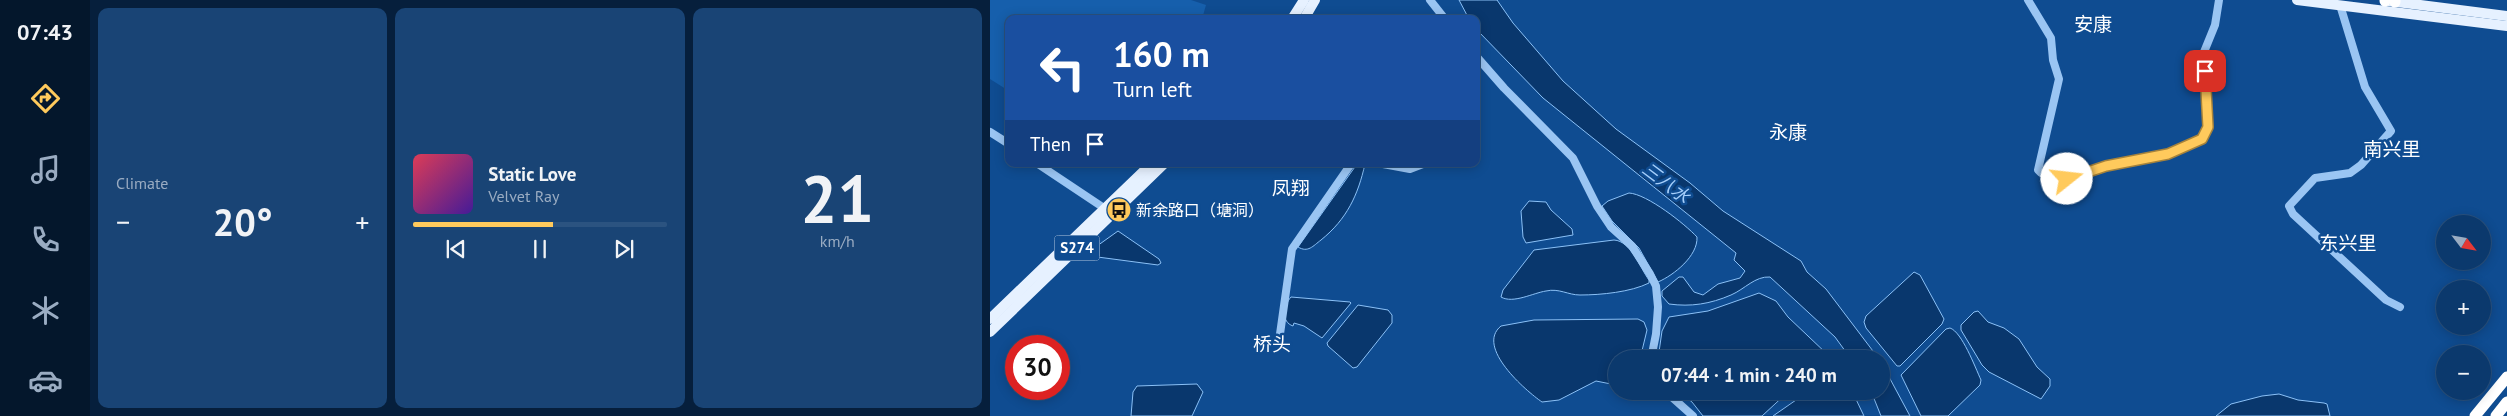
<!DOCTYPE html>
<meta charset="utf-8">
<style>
body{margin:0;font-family:"PT Sans","Noto Sans SC",sans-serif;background:#194475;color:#f1f3f6;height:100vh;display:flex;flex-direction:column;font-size:19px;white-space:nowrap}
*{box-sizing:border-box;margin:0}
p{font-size:16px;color:#9aacc2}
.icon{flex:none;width:28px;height:28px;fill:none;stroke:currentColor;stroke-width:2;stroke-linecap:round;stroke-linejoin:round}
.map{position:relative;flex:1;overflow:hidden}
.panel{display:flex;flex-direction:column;gap:8px;padding:8px;background:#061f3c;width:900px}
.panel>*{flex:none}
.hud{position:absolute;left:15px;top:15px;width:475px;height:152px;border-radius:10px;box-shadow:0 2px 12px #0003,0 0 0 1px #2b5380;background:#1a4fa0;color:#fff;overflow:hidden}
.needle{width:32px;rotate:121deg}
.fabs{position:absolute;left:1446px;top:215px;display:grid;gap:10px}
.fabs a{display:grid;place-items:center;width:55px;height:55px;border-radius:50%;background:#0b396d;box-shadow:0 2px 12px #0003,0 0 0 1px #2b5380;font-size:25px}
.speed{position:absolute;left:15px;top:335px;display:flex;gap:10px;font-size:25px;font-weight:700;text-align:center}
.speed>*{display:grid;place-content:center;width:65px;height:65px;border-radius:50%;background:#0b396d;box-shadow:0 2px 12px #0003,0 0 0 1px #2b5380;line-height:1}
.speed .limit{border:8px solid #d22;background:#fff;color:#111}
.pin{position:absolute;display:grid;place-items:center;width:42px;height:42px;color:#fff;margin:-21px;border-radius:10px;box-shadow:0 2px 8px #0006}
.me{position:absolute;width:55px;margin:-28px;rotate:74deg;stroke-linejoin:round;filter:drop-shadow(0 0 4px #0008)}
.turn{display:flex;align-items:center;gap:18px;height:105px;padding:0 25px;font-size:22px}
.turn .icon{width:65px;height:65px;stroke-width:2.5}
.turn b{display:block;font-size:35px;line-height:42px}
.then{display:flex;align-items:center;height:48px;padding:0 25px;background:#0003;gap:10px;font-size:19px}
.big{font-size:38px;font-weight:700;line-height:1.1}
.panel .tile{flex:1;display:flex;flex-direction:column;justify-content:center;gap:8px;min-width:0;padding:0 18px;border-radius:10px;background:#194475}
.panel .dial{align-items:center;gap:0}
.dial b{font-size:65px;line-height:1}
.song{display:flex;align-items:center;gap:15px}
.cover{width:60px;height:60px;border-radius:8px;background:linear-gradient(135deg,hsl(350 70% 55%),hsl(260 70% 35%))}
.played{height:5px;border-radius:2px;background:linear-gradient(90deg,#ffca5c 55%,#2b5380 55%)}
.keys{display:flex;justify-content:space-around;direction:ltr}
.heat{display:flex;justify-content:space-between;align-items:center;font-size:28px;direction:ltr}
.panel .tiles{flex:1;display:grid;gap:8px;grid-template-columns:repeat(3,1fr)}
.trip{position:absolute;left:618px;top:350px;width:282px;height:50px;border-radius:25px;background:#0b396d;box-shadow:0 2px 12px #0003,0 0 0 1px #2b5380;font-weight:700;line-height:50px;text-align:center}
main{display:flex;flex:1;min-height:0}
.tabs{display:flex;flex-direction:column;width:90px;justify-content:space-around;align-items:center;background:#04172c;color:#9aacc2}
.tabs .icon{width:35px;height:35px}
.tabs .active{color:#ffca5c}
.tabs b{font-size:22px;color:#f1f3f6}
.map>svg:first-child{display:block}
.green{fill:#165fac}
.water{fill:#09376d;stroke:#8bc1f7}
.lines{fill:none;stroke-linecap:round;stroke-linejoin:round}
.minor{stroke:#9ac5f3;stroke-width:8}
.major{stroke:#e6f1ff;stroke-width:10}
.highway{stroke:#fff;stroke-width:11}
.route-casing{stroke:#a6833c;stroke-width:12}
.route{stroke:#ffca5c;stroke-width:9}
.labels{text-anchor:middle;stroke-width:5;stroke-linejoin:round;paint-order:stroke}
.shield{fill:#0f4c91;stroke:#b7c9de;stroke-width:1}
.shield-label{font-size:15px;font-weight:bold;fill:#fff}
.poi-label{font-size:16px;fill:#fff;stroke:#0f4c91;text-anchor:start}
.water-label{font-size:18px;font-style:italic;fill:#a6cffb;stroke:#0f4c91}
.quarter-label{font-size:19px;fill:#fff;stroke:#0f4c91}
</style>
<main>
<nav class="tabs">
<b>07:43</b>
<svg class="icon active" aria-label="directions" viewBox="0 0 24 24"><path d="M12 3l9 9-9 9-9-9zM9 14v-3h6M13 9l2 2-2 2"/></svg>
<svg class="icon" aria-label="music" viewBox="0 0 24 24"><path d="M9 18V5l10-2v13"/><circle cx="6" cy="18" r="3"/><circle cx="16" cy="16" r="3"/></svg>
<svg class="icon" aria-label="phone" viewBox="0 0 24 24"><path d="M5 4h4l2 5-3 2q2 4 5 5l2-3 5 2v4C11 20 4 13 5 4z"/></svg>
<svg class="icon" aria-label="climate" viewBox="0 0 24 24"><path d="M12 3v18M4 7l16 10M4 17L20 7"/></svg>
<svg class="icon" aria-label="car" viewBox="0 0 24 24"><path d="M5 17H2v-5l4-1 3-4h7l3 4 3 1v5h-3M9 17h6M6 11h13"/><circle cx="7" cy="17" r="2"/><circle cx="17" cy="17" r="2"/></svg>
</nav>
<section class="panel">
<div class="tiles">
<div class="tile"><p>Climate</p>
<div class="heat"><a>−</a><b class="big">20°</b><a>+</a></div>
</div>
<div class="tile">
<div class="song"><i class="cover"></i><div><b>Static Love</b><p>Velvet Ray</p></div></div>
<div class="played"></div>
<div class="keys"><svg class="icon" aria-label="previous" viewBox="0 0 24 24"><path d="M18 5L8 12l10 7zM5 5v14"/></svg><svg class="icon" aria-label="pause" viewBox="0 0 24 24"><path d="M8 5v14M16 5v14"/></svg><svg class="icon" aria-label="next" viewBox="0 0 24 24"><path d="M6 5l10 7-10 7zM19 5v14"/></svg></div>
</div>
<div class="tile dial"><b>21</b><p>km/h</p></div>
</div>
</section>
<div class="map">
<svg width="1517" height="416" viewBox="0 0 1517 416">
<rect width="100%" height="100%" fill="#0f4c91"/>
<!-- green -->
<path class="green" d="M 0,0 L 201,0 L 216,5 L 212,19 L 19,19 L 19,91 L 0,79 Z"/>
<!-- water -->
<g class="water">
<path d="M 469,0 L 507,0 L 523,23 L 573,81 L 626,129 L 700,183 L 733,211 L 811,261 L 817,272 L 836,289 L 889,359 L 861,359 L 845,337 L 780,277 C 765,276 755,289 741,295 C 720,304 701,307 679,304 L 672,296 L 672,291 L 689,277 L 693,277 L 704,292 L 713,295 L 728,284 L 750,278 L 755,271 L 744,260 L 746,253 L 553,98 L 488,31 L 486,19 L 479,19 Z"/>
<path d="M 367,164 L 375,164 C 368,195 357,219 331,240 C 323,246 318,253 308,247 Z"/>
<path d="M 639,193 C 657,194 695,224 707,237 C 708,256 684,275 668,282 L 649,248 L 622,221 L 612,206 L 618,201 Z"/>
<path d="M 539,201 L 556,202 L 561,210 L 582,229 L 583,235 L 536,243 L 533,237 L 531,211 Z"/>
<path d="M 128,231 L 169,259 L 171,263 L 168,265 L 100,256 L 100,251 Z"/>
<path d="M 624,240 C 641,241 650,268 659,280 L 659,283 C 641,292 611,295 590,295 C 578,295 569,288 556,291 C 543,293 523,304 511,297 L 513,290 L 544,250 Z"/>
<path d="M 924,272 L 930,275 L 954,319 L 952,324 L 910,366 L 907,366 L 876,328 L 874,322 L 876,316 Z"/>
<path d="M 769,293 L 786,301 L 798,317 L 838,355 L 838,359 L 668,359 L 672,331 L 679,317 L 718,311 Z"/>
<path d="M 301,297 L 360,302 L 361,303 L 332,338 L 314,326 L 304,323 L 303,326 C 291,322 293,306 301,297 Z"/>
<path d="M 368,305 L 398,310 L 402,315 L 402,323 L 367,367 L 363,368 L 338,346 L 337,343 Z"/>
<path d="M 988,311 L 998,322 L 1014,328 L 1029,339 L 1047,367 L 1060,379 L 1060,386 L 1051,399 L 999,372 L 992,365 L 971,330 L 971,325 L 984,312 Z"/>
<path d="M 648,319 L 654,322 L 657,330 L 650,359 L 626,359 L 626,385 L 606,381 L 569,400 L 552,402 C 536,391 485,347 511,326 L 544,320 Z"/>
<path d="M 960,328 C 972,332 985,367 991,380 L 990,385 L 958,416 L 931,416 L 911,375 L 956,329 Z"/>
<path d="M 891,362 L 920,416 L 891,416 L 881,391 L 891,391 Z"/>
<path d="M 207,384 L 213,392 L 202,416 L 141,416 L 143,392 L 147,386 Z"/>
<path d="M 688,391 L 799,391 L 772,416 L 713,416 L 702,402 Z"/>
<path d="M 819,391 L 862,391 L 874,416 L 783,416 Z"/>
<path d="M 1289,394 L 1308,400 L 1334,403 L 1337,404 L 1340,416 L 1226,416 L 1241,404 L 1272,396 Z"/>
</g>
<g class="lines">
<!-- minor -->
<g class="minor">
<path d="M 440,0 L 455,19"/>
<path d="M 1038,0 L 1061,38 L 1063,60 L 1069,79 L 1048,170 L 1051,173 L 1082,178 L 1116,166 L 1179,154 L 1212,139 L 1217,127 L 1214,52 L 1225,25 L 1229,0"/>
<path d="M 1350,5 L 1375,87 L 1401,131 L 1371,165 L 1360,173 L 1325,178 L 1299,206 L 1303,214 L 1396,300 L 1410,307"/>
<path d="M 486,56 L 514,88 L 583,158 L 607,206 L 621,227 L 642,246 L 660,274 L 666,286 L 668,307 L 666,334 L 661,359"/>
<path d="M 0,132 L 19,144"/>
<path d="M 48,164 L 114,208"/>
<path d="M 393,164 L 420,169 L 433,164"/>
<path d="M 290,334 L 302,249 L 361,164"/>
<path d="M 675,391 L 703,416"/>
</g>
<!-- major -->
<g class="major">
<path d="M 1307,0 L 1517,26"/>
<path d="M 1399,1 L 1517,16"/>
<path d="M 302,19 L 314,0"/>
<path d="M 314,19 L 325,0"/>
<path d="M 0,319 L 161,164"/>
<path d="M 0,332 L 174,164"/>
</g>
<!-- highway -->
<g class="highway">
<path d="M 1395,1 L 1395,0"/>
<path d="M 1405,2 L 1405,0"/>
<path d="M 1485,416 L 1517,377"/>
<path d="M 1506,416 L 1517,402"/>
</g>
</g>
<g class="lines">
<defs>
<path id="route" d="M 1077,179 L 1116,166 L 1178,154 L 1212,139 L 1218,127 L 1215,71"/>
</defs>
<!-- route casing -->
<use href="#route" class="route-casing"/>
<!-- route -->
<use href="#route" class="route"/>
</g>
<!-- icons -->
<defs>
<symbol id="bus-disc" viewBox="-11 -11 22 22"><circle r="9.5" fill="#ffca5c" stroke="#0f4c91"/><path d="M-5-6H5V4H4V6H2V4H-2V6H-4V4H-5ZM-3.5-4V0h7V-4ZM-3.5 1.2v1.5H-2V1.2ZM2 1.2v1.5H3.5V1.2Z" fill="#111"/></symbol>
</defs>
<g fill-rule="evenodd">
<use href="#bus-disc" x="115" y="196" width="28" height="28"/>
</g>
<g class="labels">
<!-- shield labels -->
<rect class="shield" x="64.5" y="235.5" width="45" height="25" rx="4"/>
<g class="shield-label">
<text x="87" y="253">S274</text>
</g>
<!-- poi labels -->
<g class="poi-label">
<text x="146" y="216">新余路口（塘洞）</text>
</g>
<!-- water labels -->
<g class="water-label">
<text transform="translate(676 183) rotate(37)" y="6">三八水</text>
</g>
<!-- quarter labels -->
<g class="quarter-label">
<text x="1103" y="31">安康</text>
<text x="798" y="139">永康</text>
<text x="1402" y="156">南兴里</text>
<text x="301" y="195">凤翔</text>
<text x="1358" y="250">东兴里</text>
<text x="282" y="351">桥头</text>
</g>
</g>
</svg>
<div class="fabs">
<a><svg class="needle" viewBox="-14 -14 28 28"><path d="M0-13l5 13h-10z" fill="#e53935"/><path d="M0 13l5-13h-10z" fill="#9aacc2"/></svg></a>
<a>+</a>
<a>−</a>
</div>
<div class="speed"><div class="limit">30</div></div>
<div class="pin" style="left:1215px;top:71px;background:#d93025"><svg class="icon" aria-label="arrive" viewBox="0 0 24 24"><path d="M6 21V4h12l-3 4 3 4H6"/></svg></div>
<svg class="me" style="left:1077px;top:179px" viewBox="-20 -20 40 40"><circle r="19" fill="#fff"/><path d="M0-13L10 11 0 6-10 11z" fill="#ffca5c"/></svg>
<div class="trip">07:44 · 1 min · 240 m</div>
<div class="hud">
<div class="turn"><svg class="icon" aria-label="left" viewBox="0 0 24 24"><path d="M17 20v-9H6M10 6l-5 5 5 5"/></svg><div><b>160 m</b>Turn left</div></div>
<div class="then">Then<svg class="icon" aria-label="arrive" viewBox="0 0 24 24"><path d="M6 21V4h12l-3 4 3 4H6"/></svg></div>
</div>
</div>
</main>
